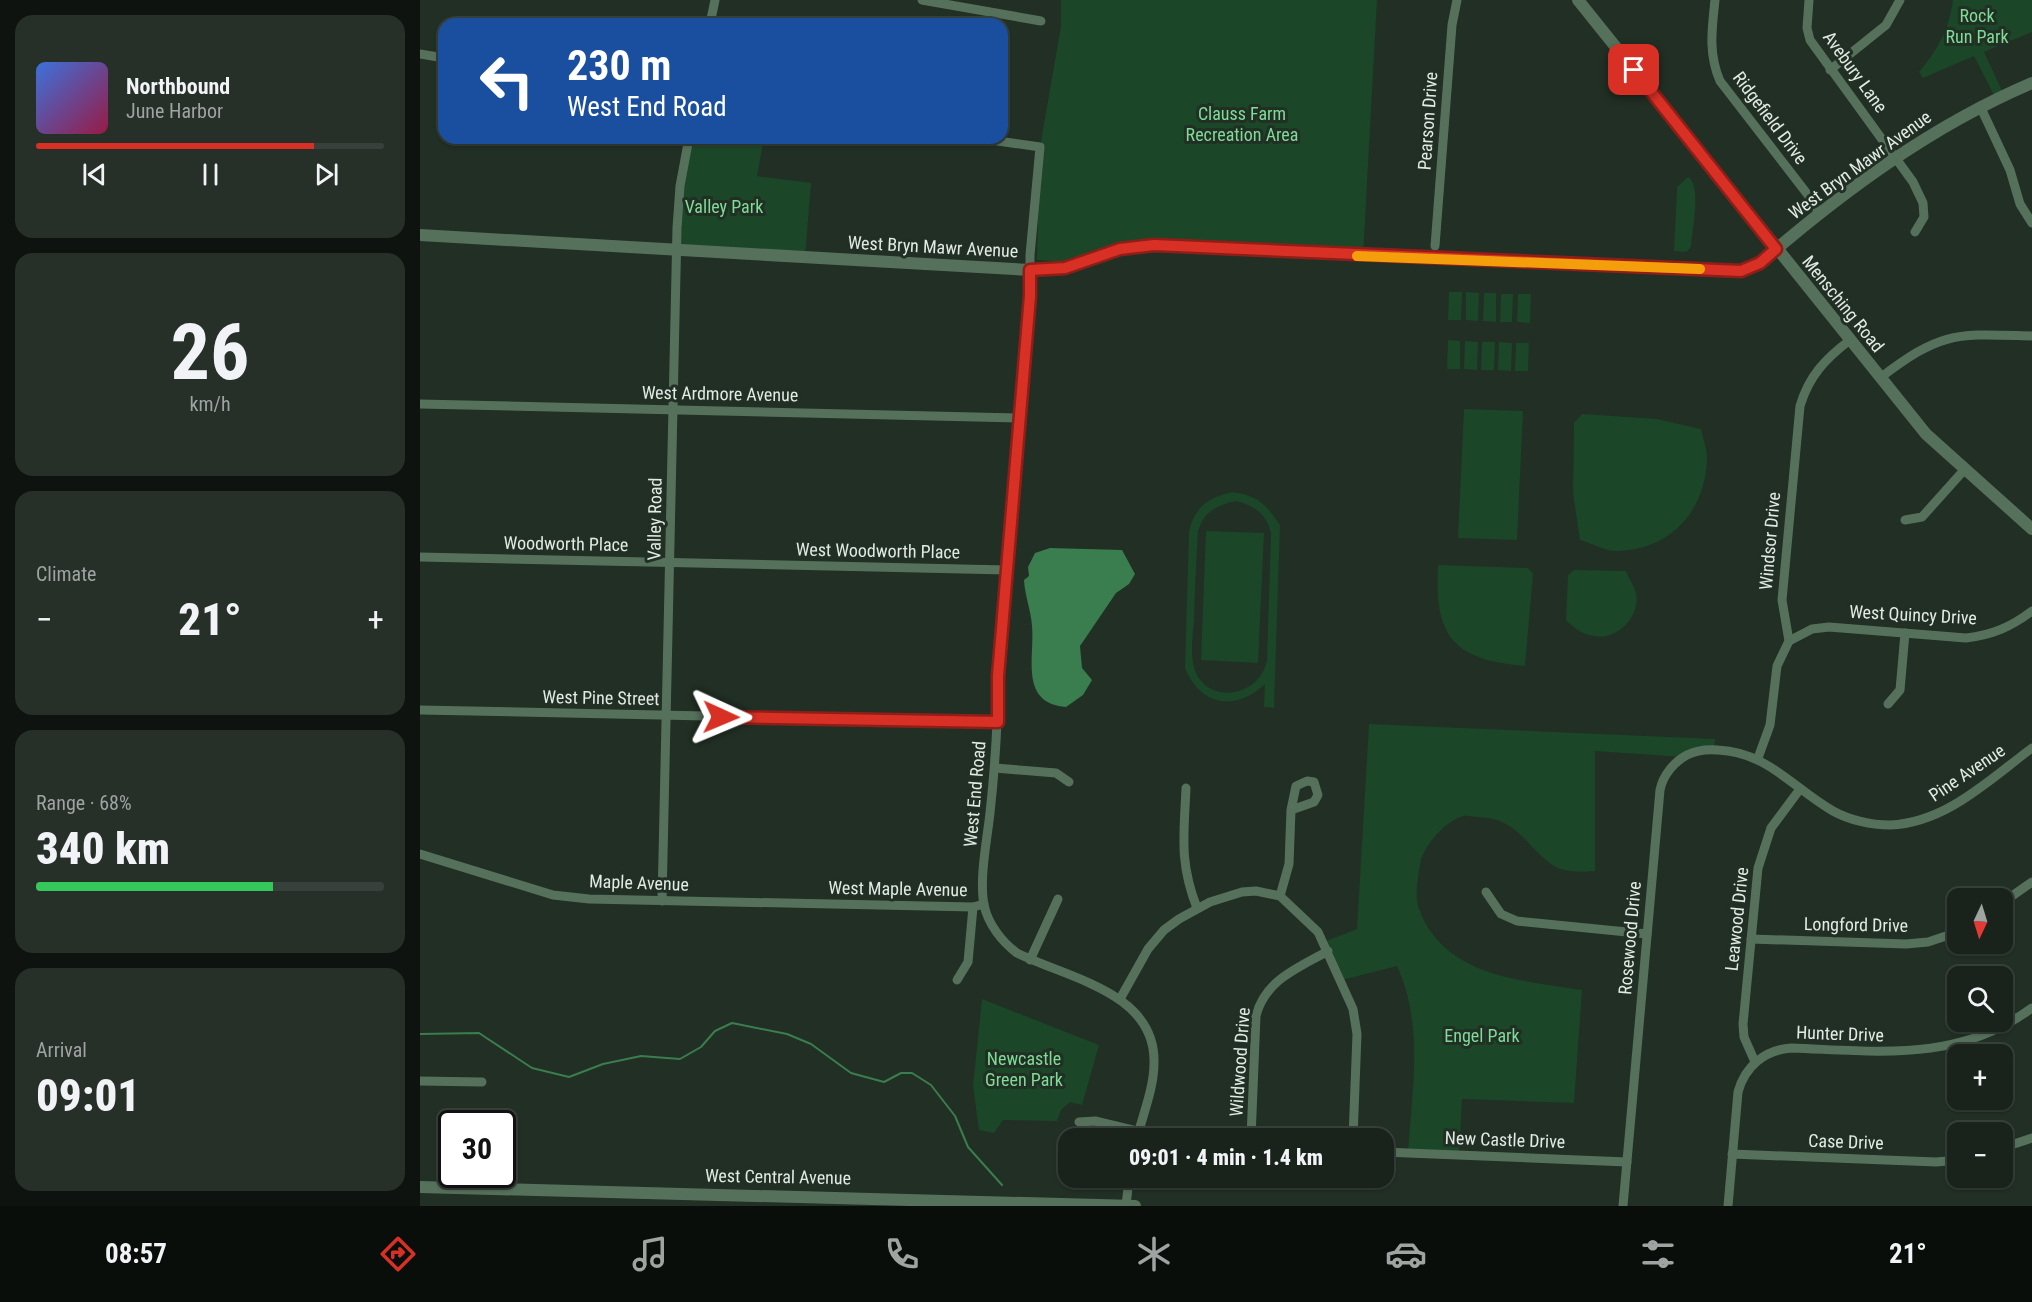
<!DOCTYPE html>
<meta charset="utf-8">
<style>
body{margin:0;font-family:"Roboto Condensed",sans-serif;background:#262f28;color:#f1f3f6;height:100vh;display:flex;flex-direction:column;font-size:22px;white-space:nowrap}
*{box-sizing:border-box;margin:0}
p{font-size:20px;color:#9fa4a3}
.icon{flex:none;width:33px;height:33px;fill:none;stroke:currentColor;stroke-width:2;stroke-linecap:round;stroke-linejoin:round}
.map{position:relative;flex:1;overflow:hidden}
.panel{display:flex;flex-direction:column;gap:15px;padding:15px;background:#0e130f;width:420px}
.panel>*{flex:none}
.top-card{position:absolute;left:18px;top:18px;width:570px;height:126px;border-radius:18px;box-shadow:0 2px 4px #0004,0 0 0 2px #37403a;background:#1a4fa0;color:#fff;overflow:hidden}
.needle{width:39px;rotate:184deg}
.buttons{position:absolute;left:1527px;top:888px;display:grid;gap:12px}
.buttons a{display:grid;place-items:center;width:66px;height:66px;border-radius:12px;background:#19231b;box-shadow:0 2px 4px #0004,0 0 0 2px #37403a;font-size:30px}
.speed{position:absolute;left:18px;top:1110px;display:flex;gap:12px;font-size:30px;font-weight:700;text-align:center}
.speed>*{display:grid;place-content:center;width:78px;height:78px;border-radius:50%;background:#19231b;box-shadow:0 2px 4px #0004,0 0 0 2px #37403a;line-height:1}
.speed .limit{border:3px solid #111;border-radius:9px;background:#fff;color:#111}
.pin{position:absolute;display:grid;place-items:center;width:51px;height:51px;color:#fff;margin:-26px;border-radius:12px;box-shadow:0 3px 9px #0006}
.me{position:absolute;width:66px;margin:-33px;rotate:91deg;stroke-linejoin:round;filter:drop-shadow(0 0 4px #0008)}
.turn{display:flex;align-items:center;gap:21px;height:126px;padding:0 30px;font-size:27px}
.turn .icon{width:78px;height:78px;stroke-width:2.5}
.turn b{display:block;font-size:42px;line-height:51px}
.big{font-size:45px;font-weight:800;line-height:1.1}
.panel .widget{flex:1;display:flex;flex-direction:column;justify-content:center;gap:9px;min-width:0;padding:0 21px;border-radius:18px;background:#262f28}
.panel .dial{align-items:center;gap:0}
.dial b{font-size:78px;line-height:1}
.song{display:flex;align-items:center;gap:18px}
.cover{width:72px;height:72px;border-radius:9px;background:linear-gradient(135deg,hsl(220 70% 55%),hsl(340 70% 35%))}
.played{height:6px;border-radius:3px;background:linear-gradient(90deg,#d93025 80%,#37403a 80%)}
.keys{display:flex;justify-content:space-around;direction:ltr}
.heat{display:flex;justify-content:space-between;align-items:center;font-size:33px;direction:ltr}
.charge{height:9px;border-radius:4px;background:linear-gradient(90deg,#34c759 68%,#37403a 0)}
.trip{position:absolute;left:638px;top:1128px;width:336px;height:60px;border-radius:18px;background:#19231b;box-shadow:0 2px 4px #0004,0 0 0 2px #37403a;font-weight:800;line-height:60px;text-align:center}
.tabs{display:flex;height:96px;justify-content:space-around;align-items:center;background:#0a0e0b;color:#9fa4a3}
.tabs .icon{width:42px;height:42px}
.tabs .active{color:#d93025}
.tabs b{font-size:27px;color:#f1f3f6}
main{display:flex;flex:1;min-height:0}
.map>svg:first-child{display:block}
.green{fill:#1b4628;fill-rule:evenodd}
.water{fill:#3a7d4e}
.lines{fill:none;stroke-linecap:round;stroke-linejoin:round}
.stream{stroke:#3a7d4e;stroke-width:2}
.minor{stroke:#56715b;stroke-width:9}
.tertiary{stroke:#56715b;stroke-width:12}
.route-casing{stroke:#8d1f18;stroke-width:15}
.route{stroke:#d93025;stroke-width:10}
.slow{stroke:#f59e0b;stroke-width:10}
.labels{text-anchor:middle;stroke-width:6;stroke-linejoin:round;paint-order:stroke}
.park-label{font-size:18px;fill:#7fdc97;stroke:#212f24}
.street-label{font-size:18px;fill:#e1eae3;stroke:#212f24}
</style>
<main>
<section class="panel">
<div class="widget">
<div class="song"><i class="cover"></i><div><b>Northbound</b><p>June Harbor</p></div></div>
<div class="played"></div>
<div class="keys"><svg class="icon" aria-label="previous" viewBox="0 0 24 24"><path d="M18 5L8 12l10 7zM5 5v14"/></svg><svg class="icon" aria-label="pause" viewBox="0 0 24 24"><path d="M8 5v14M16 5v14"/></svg><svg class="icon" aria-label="next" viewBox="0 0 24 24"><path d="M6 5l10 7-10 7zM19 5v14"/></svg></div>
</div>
<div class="widget dial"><b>26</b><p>km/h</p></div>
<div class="widget"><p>Climate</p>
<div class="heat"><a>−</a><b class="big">21°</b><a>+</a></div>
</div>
<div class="widget"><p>Range · 68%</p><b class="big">340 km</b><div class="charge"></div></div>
<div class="widget"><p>Arrival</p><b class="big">09:01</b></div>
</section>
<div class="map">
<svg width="1612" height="1206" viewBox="0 0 1612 1206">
<rect width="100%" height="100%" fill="#212f24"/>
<!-- green -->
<g class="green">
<path d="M 641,0 L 957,0 L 943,256 L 734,245 L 665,263 L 617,260 L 620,147 L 641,26 Z"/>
<path d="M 1533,0 L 1612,0 L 1612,32 L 1564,52 L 1584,95 L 1576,99 L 1554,56 L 1503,78 L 1499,72 C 1518,49 1529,30 1533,0 Z"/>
<path d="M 269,138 L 344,138 L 337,176 L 391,183 L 385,257 L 256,250 Z"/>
<path d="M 1268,177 C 1282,185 1272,231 1271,247 L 1266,252 L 1254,251 L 1257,187 Z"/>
<path d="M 1029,292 L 1042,292 L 1041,320 L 1028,320 Z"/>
<path d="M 1046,292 L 1059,293 L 1058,321 L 1046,320 Z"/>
<path d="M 1064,293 L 1076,293 L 1076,322 L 1063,321 Z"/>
<path d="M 1081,294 L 1093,294 L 1092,322 L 1080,322 Z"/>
<path d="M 1098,294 L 1111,294 L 1110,323 L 1097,322 Z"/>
<path d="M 1028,340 L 1040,341 L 1040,369 L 1027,369 Z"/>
<path d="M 1045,341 L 1058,342 L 1057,370 L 1044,369 Z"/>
<path d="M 1062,342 L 1075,342 L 1074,370 L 1061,370 Z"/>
<path d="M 1079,342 L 1092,343 L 1091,371 L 1078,370 Z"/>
<path d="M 1096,343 L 1109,343 L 1108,371 L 1095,371 Z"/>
<path d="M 1044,409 L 1103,411 L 1097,540 L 1038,538 Z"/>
<path d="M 1162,414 L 1237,419 L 1281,429 C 1283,439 1288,451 1287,461 C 1284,513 1250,550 1196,551 C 1185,551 1171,543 1160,540 L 1153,493 L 1154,423 Z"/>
<path d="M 813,492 C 837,495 847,505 860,525 L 854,708 L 844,707 L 845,684 C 816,712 780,706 765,668 L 769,532 C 774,507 789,497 813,492 ZM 816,501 C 835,506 847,514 851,534 L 847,660 C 840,698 785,706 774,667 C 770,652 773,635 774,620 C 775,591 776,562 778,532 C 783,512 797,505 816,501 Z"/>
<path d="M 786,531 L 844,533 L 838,663 L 781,660 Z"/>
<path d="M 1018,565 L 1108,568 L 1113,574 L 1105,666 C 1033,660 1014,637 1018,565 Z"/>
<path d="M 1154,570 L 1206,571 C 1209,578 1214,586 1216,593 C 1221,616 1197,641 1174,636 C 1161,634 1154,628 1146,620 L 1148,575 Z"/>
<path d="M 949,724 L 1295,739 L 1294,750 L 1263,757 L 1175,751 L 1175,871 C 1161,872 1143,873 1131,864 C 1103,843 1097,818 1057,817 C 1053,817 1047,815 1043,816 C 1025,821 1002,847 1000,865 C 998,877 995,894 998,906 C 1022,977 1100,980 1162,990 L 1154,1103 L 1042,1099 L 1039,1155 L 988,1153 C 992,1090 1004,1025 977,966 L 922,980 L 904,942 L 937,929 Z"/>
<path d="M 562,999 L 679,1045 L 662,1105 L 650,1102 L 641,1110 L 637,1121 L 583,1120 L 574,1133 L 559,1130 L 553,1086 Z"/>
</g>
<!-- water -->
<path class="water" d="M 630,548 L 702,550 L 715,574 L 709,584 L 696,593 L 660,646 L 662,668 L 672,680 L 663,695 L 646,707 C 599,703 615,657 612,626 C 611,610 605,597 604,580 L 609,576 L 608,567 L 615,553 Z"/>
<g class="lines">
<!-- stream -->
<path class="stream" d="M 0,1034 L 59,1033 L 112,1068 L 149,1077 L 183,1064 L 221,1056 L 260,1059 L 281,1047 L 295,1031 L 312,1023 L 367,1034 L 391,1044 L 431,1073 L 464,1082 L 481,1073 L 492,1073 L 511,1085 L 535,1116 L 548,1147 L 582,1185"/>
<!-- minor -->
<g class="minor">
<path d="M 502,0 L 621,21"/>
<path d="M 1295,0 C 1292,28 1288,54 1300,81 L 1388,195 L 1400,215"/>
<path d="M 1389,0 L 1387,28 L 1390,40 L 1493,182 L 1503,203 L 1504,217 L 1495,232"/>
<path d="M 290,24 L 295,0"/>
<path d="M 0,54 L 24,58"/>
<path d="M 1410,70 L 1466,25 L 1480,0"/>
<path d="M 1560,106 L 1590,170 L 1600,204 L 1612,223"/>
<path d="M 557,138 L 620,147 L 610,255 L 610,296 L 578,676 C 578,722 575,767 570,813 C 567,840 559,879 564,905 C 568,924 582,942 597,953 C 647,978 736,992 734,1063 C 734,1088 723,1114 717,1138"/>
<path d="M 1015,246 L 1032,25 L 1037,0"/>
<path d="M 1460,378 C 1523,330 1536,334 1612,336"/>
<path d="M 0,404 L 600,418"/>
<path d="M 1485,520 L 1502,517 L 1545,469"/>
<path d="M 0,557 L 587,570"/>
<path d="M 1369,641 L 1392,629 L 1409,627 L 1546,638 C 1572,635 1591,627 1612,611"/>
<path d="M 1468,704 L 1480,690 L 1485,633"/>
<path d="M 0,710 L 578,722"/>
<path d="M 1338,758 L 1350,725 L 1357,666 L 1369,641 L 1362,600 L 1380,406 C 1389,376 1405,359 1430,340"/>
<path d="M 575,768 L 636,773 L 649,782"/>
<path d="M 766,788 C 764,835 759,862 777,908"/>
<path d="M 0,854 L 133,895 L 169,899 L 553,907 L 564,904"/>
<path d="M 1066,892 L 1081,914 L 1097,921 L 1227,934"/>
<path d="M 860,896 L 869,864 L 871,810 L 894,802 L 898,795 L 894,782 L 887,781 L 876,786 L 871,810"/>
<path d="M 242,901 L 257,228 L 260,186 L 269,138"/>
<path d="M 1582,903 L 1612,882"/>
<path d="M 1331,939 L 1486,944 L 1508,942 L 1538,932"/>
<path d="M 610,960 L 638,899"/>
<path d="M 537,980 L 548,962 L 553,907"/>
<path d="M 700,999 L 728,949 L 744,930 L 759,919 L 790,902 L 822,892 L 836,891 L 860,896 L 898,932 L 933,1009 L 937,1034 L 933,1138"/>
<path d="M 1335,1062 L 1324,1037 L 1323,1024 L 1338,868 L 1351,828 L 1380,789"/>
<path d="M 0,1081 L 62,1082"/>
<path d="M 659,1122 L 675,1121 L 746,1138"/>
<path d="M 831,1138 L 836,1016 C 845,980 878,968 908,951"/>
<path d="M 1582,1148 L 1612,1138"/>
<path d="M 963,1152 L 1207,1162"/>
<path d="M 1312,1154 L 1516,1162 L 1538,1160"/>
<path d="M 706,1206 L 709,1178"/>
<path d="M 1203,1206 L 1240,790 C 1243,775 1254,762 1267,755 C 1277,750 1287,749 1298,750 C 1347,752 1373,788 1413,811 C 1429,820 1451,825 1470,825 C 1526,823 1570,779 1612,748"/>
<path d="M 1308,1206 L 1318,1092 C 1325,1066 1345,1050 1371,1048 C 1458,1051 1537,1063 1612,1008"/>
</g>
<!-- tertiary -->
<g class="tertiary">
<path d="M 1158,0 L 1506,434 L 1612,529"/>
<path d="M 0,235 L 610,270 L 645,268 L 700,249 L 734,245 L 1321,271 L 1340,263 C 1422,192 1511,126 1612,83"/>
<path d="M 0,1187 L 715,1206"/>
</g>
</g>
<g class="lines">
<defs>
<path id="route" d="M 301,717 L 578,722 L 578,676 L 610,296 L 610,270 L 645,268 L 700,249 L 734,245 L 1321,271 L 1340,263 L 1356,249 L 1214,70"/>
</defs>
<!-- route casing -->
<use href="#route" class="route-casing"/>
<!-- route -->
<use href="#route" class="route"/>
<!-- slow -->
<path class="slow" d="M 937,256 L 1280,269"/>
</g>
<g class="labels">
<!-- park labels -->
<g class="park-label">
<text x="1557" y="22">Rock<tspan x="1557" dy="21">Run Park</tspan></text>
<text x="822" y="120">Clauss Farm<tspan x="822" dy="21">Recreation Area</tspan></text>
<text x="304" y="213">Valley Park</text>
<text x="1062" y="1042">Engel Park</text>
<text x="604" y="1065">Newcastle<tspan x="604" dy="21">Green Park</tspan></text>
</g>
<!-- street labels -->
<g class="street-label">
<text transform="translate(1435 72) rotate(54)" y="6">Avebury Lane</text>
<text transform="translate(1350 118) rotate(53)" y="6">Ridgefield Drive</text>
<text transform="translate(1008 121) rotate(-86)" y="6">Pearson Drive</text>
<text transform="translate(1440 165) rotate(-36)" y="6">West Bryn Mawr Avenue</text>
<text transform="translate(513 247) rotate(3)" y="6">West Bryn Mawr Avenue</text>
<text transform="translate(1423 304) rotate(51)" y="6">Mensching Road</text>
<text transform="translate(300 394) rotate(1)" y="6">West Ardmore Avenue</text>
<text transform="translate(235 519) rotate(-89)" y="6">Valley Road</text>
<text transform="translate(1350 541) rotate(-85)" y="6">Windsor Drive</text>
<text transform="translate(146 544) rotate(1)" y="6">Woodworth Place</text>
<text transform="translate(458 551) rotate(1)" y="6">West Woodworth Place</text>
<text transform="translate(1493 615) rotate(3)" y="6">West Quincy Drive</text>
<text transform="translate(181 698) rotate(1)" y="6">West Pine Street</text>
<text transform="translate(1547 773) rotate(-34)" y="6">Pine Avenue</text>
<text transform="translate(555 794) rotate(-85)" y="6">West End Road</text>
<text transform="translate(219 883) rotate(2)" y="6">Maple Avenue</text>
<text transform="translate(478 889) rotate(1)" y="6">West Maple Avenue</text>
<text transform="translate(1317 919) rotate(-84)" y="6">Leawood Drive</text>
<text transform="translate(1436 925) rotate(1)" y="6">Longford Drive</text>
<text transform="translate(1210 938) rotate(-85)" y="6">Rosewood Drive</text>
<text transform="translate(1420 1034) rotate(2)" y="6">Hunter Drive</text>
<text transform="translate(820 1062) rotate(-86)" y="6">Wildwood Drive</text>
<text transform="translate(1085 1140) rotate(2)" y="6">New Castle Drive</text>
<text transform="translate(1426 1142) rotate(2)" y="6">Case Drive</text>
<text transform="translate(358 1177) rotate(1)" y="6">West Central Avenue</text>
</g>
</g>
</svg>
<div class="buttons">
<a><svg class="needle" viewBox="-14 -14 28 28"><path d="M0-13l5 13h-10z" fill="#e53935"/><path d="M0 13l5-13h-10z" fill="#9fa4a3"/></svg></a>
<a><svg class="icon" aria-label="search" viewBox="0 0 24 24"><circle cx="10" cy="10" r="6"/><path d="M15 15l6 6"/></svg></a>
<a>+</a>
<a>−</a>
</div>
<div class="speed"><div class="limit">30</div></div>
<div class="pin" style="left:1214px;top:70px;background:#d93025"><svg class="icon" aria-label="arrive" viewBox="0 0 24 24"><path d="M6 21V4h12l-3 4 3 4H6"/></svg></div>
<svg class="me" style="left:301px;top:717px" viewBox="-20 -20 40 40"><path d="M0-17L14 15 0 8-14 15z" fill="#d93025" stroke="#fff" stroke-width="4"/></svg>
<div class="trip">09:01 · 4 min · 1.4 km</div>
<div class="top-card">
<div class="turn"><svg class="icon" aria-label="left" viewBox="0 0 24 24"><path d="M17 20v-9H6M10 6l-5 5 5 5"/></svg><div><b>230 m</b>West End Road</div></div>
</div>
</div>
</main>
<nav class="tabs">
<b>08:57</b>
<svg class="icon active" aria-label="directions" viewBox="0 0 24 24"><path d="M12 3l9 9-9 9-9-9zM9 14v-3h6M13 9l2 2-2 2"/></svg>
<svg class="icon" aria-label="music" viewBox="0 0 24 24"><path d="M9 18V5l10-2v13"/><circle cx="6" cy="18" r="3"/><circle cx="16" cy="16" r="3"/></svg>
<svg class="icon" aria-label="phone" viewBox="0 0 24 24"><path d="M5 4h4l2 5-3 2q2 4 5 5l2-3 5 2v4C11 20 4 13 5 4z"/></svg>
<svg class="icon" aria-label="climate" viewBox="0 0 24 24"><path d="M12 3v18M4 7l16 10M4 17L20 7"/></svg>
<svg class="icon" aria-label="car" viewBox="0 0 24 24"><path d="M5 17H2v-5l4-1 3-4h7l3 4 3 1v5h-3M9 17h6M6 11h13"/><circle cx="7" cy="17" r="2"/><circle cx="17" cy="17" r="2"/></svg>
<svg class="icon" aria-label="filters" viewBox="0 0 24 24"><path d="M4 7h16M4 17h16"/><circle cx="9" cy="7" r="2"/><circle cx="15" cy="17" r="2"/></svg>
<b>21°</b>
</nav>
